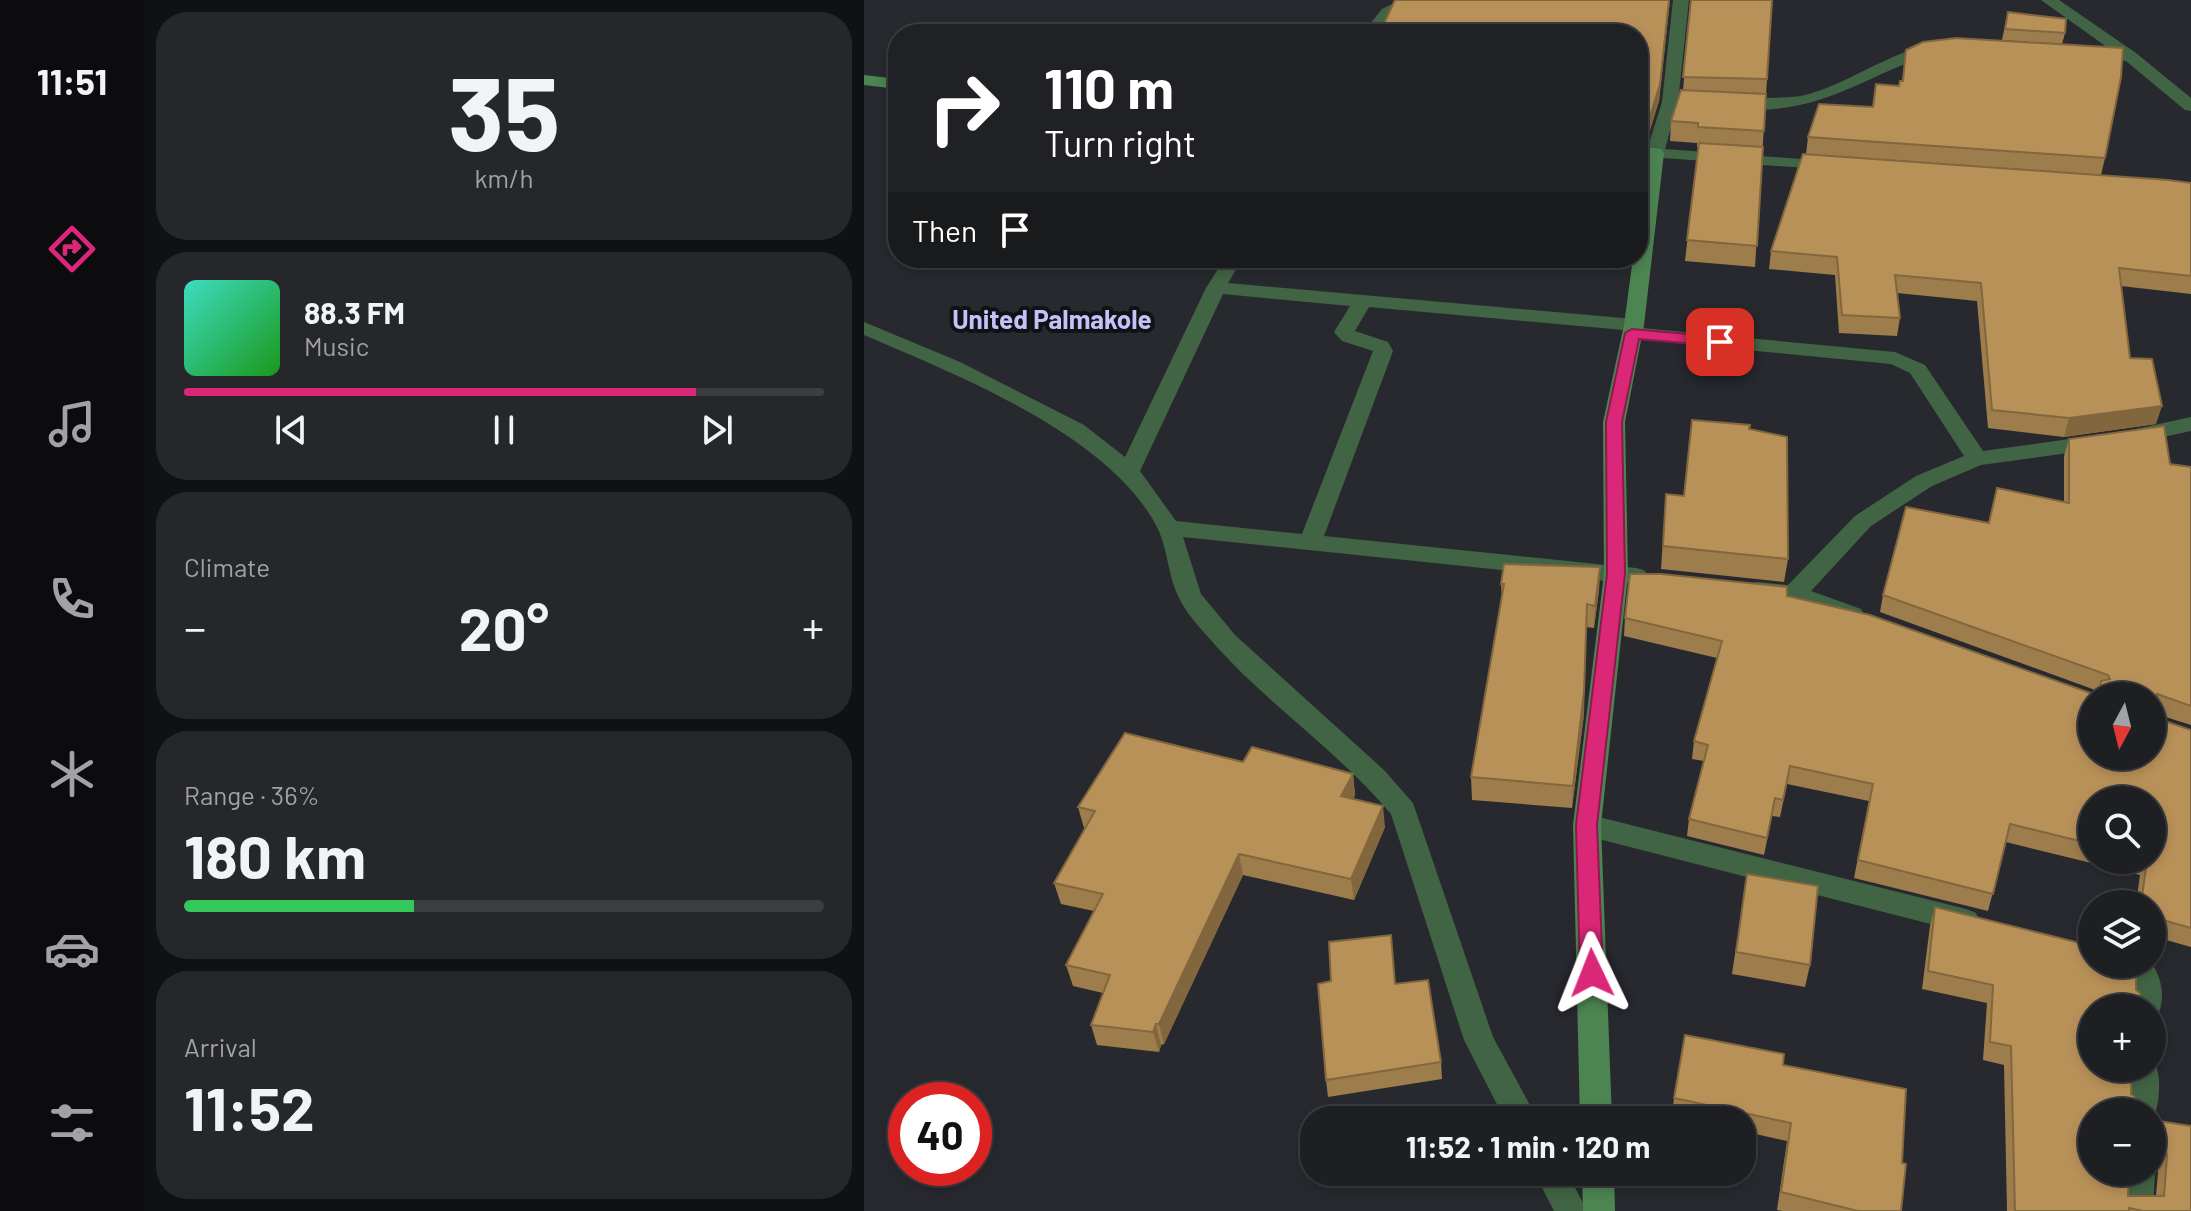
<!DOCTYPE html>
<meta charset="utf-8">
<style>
body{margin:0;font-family:Barlow,sans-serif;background:#26272b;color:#f1f3f6;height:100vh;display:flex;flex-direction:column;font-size:30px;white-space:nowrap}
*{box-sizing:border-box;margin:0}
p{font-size:26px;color:#a1a2a6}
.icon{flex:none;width:44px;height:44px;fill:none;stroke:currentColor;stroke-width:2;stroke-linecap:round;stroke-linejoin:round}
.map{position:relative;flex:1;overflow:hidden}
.details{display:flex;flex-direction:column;gap:12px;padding:12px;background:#101113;width:720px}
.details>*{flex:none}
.top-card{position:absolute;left:24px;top:24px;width:760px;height:244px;border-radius:32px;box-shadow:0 4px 12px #0003,0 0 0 2px #3c3d41;background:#202124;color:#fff;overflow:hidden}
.needle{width:52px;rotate:187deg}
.fabs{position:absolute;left:1214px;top:682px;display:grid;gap:16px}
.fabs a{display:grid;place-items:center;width:88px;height:88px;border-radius:50%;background:#1e1f23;box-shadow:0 4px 12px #0003,0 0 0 2px #3c3d41;font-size:40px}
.speed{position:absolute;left:24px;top:1082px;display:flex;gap:16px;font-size:40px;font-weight:700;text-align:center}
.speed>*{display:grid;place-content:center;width:104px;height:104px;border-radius:50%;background:#1e1f23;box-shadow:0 4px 12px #0003,0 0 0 2px #3c3d41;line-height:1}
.speed .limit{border:12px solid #d22;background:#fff;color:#111}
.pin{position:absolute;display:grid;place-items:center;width:68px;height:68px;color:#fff;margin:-34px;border-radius:16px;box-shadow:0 4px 12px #0006}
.me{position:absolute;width:88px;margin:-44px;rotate:358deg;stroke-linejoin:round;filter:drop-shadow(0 0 6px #0008)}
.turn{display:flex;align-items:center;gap:28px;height:168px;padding:0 24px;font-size:36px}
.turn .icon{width:104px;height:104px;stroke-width:2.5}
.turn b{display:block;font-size:56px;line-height:68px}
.then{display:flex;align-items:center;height:76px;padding:0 24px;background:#0003;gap:16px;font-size:30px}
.big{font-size:60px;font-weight:700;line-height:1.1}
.details .card{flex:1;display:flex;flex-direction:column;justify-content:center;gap:12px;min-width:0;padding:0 28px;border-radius:32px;background:#26272b}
.details .dial{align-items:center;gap:0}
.dial b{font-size:104px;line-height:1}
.song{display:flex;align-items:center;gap:24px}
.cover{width:96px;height:96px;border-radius:12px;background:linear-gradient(135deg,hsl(170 70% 55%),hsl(120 70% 35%))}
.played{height:8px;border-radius:4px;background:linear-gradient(90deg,#db2777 80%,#3c3d41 80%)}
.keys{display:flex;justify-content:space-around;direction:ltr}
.heat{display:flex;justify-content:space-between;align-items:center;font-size:44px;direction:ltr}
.charge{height:12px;border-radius:6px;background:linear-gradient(90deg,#34c759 36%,#3c3d41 0)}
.trip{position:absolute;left:436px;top:1106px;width:456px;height:80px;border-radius:32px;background:#1e1f23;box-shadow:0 4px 12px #0003,0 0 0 2px #3c3d41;font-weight:700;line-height:80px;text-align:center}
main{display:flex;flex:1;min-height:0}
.dock{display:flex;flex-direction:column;width:144px;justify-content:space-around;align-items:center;background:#0c0c0e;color:#a1a2a6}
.dock .icon{width:56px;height:56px}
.dock .on{color:#db2777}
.dock b{font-size:36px;color:#f1f3f6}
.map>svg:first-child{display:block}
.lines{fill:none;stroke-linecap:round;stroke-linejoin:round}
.street{fill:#416544;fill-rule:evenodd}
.secondary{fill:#4c8551;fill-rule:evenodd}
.wall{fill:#9e7d4d;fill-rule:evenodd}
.shaded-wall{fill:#81663e}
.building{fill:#b89159;stroke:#81663e;stroke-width:2}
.route{fill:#db2777;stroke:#8e194d;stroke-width:2}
.labels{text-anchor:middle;stroke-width:8;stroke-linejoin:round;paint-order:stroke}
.quarter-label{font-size:26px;font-weight:bold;fill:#c8c0f9;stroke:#111215}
</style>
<main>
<nav class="dock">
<b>11:51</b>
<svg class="icon on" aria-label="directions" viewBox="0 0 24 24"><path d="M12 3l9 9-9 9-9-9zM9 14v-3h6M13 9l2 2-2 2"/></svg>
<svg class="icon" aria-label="music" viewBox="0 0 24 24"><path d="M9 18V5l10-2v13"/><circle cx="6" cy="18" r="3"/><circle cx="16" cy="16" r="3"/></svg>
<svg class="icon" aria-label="phone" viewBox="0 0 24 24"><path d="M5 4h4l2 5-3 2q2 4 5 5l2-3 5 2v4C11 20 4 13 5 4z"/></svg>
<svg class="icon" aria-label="climate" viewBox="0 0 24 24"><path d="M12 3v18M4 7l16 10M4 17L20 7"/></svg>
<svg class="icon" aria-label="car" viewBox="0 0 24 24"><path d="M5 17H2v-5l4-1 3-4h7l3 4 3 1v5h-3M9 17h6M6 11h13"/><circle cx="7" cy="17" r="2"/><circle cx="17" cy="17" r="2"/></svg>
<svg class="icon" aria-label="filters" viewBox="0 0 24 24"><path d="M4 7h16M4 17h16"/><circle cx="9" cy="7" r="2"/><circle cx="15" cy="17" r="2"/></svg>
</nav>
<section class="details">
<div class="card dial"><b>35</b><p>km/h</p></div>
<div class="card">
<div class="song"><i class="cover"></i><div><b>88.3 FM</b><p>Music</p></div></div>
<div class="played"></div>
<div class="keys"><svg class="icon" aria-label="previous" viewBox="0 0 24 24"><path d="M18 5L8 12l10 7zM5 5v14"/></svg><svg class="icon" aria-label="pause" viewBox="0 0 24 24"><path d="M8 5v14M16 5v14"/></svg><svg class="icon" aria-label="next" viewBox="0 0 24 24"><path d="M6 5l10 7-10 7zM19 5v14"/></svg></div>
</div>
<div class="card"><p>Climate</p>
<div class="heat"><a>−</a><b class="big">20°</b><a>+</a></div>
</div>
<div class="card"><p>Range · 36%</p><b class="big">180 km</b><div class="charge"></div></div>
<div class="card"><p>Arrival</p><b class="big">11:52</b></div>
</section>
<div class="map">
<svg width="1327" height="1211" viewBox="0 0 1327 1211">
<rect width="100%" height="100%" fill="#28292f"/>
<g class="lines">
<!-- street -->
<g class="street">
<path d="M 536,0 L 556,0 L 528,15 L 514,34 L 498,34 L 518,9 Z"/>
<path d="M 809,0 L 825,0 L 814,102 L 801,149 L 965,161 L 971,162 L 974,166 L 971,170 L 785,157 L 782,153 L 798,102 Z"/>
<path d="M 1177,0 L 1195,0 L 1272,53 L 1327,98 L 1327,111 L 1321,110 L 1262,61 L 1222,57 L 1222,51 L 1247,50 Z"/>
<path d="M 1072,44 L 1078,46 L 1078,52 C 1010,69 970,109 893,110 C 883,111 871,112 864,105 C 873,96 920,99 937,96 C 985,85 1024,51 1072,44 Z"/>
<path d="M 361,258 L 379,258 L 364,283 L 770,319 L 777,321 L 778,328 L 1031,352 L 1061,365 L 1119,451 L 1234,435 L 1245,442 L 1234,449 L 1117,465 L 1068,486 L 1007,526 L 947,591 L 997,609 L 1000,615 L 997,621 L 988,623 L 927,602 L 885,596 L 881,590 L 885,584 L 893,582 L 924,585 L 991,516 L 1052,476 L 1100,456 L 1046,373 L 1027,364 L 768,339 L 761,337 L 760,330 L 505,307 L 491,331 L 524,342 L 529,351 L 460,536 L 772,568 L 780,570 L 784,576 L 780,582 L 772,584 L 319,537 L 337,594 L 371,635 L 520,770 L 549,803 L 629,1037 L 674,1120 L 641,1120 L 600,1040 L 527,814 C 475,752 406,706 352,646 C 340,632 323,615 315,598 C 304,577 304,550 294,529 C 247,435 93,375 0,335 L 0,322 L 96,362 L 220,425 L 261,457 L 342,288 ZM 359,294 L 486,306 L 470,332 L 478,341 L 509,351 L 438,534 L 312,521 L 276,471 Z"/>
<path d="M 1327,417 L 1327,431 L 1271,443 L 1260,436 L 1263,431 Z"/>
<path d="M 723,814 L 1102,909 L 1112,913 L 1116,921 L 1112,929 L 1102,933 L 723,836 L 713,833 L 709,825 L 713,817 Z"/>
<path d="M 1288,963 C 1298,980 1302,998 1293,1017 L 1288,1019 L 1288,1008 L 1267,1008 L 1267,981 L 1254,964 Z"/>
<path d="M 1288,1058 C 1299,1072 1296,1106 1288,1122 L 1288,1112 L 1261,1112 L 1264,1068 L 1288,1068 Z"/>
<path d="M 1288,1165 L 1291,1172 L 1289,1211 L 1257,1211 L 1259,1172 L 1288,1172 Z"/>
<path d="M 670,1172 L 703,1172 L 723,1211 L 690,1211 Z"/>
</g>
<!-- secondary -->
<g class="secondary">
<path d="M 0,75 L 34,79 L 34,89 L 0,85 Z"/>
<path d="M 774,146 L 797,149 L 800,153 L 780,325 L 761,422 L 764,574 L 737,825 L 748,1120 L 716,1120 L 709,825 L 740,574 L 739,422 L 760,325 L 769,258 L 774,258 L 774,217 L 782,157 L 774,156 Z"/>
<path d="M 718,1172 L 750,1172 L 751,1211 L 719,1211 Z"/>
</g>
</g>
<!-- wall -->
<g class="wall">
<path d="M 531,0 L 806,0 L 795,101 L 783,140 L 774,139 L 774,34 L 515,34 Z"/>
<path d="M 827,0 L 903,79 L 891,267 L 821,261 L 834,147 L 833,147 L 833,143 L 806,141 L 807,121 L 819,90 Z"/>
<path d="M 1144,12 L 1201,33 L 1198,44 L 1138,40 Z"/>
<path d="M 1042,50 L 1241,158 L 1237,175 L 1327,183 L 1327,294 L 1257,286 L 1266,358 L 1292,424 L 1200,437 L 1124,428 L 1113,301 L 1033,293 L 1036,318 L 1033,336 L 975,333 L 971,275 L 905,269 L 907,251 L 942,154 L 944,137 L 1009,107 L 1035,86 L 1038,81 Z"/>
<path d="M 885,429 L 924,559 L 920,582 L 797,569 L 802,494 L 820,496 Z"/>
<path d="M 1205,439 L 1306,464 L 1327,467 L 1327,725 L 1292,714 L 1292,718 L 1327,730 L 1327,947 L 1288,936 L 1288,904 L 1272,904 L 1276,875 L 1142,842 L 1124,911 L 990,878 L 1005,801 L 923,784 L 916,817 L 908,816 L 900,855 L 823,836 L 825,819 L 840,761 L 828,759 L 830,741 L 853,658 L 760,636 L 761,618 L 923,596 L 1232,695 L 1234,691 L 1016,612 L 1019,595 L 1125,523 L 1200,502 L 1200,456 ZM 1228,800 L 1288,860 L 1228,860 Z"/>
<path d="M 736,567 L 735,590 L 730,628 L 722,627 L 720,714 L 708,808 L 608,800 L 607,777 L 638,599 L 637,584 Z"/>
<path d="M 379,762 L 489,774 L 491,795 L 489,799 L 521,827 L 490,900 L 379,875 L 300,1044 L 297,1045 L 295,1052 L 233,1045 L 227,1025 L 239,993 L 209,986 L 202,965 L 230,911 L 197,904 L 190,883 L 221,828 L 220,828 L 214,807 Z"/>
<path d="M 883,874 L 946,965 L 941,987 L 868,974 Z"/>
<path d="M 1071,907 L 1228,1112 L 1264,1196 L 1292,1196 L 1294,1172 L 1291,1164 L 1288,1163 L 1288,1120 L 1327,1126 L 1327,1211 L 1143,1211 L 1140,1065 L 1119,1060 L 1123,1003 L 1058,989 L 1066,926 Z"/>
<path d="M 531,984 L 577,1062 L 578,1079 L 464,1097 L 462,1080 Z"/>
<path d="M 919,1065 L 1038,1163 L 1037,1211 L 919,1211 L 913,1210 L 923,1141 L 878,1131 L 878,1120 L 826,1120 L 808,1116 L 810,1098 Z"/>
</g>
<!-- shaded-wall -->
<g class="shaded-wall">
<path d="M 805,0 L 795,101 L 783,140 L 784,123 Z"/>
<path d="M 1298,406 L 1292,424 L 1200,437 L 1205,418 Z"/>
<path d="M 736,567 L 735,590 L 730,628 L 731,606 Z"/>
<path d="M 720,691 L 720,714 L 708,808 L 709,786 Z"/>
<path d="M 489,774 L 491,795 L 480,817 L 477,796 Z"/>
<path d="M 519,806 L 521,827 L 490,900 L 487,879 Z"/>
<path d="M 375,854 L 379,875 L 300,1044 L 295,1024 Z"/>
<path d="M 292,1024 L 297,1045 L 295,1052 L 289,1032 Z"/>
</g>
<!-- building -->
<g class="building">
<path d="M 531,0 L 805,0 L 796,84 L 784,123 L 774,122 L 774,34 L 515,34 Z"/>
<path d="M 827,0 L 908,0 L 903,79 L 819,77 Z"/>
<path d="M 1144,12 L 1202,19 L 1201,33 L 1141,29 Z"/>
<path d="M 1092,38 L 1259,48 L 1257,77 L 1241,158 L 944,137 L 955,104 L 1009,107 L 1012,84 L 1035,86 L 1036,81 L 1039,81 L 1042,50 L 1059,42 Z"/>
<path d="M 817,90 L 902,94 L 900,131 L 834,127 L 834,123 L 807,121 Z"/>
<path d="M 835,143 L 899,147 L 893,246 L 823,240 Z"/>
<path d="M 939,154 L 1304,180 L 1327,183 L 1327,276 L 1255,268 L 1266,358 L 1288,359 L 1298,406 L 1205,418 L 1128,410 L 1117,283 L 1031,275 L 1036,318 L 978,315 L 973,257 L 907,251 Z"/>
<path d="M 828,420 L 886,425 L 885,429 L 923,437 L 924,559 L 799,546 L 802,494 L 820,496 Z"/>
<path d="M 1300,426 L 1306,464 L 1327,467 L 1327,706 L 1293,694 L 1292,718 L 1327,730 L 1327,928 L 1288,917 L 1288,904 L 1277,904 L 1283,860 L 1288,860 L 1288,800 L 1228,800 L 1228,844 L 1146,824 L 1129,894 L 994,860 L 1009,784 L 926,766 L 919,800 L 911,798 L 903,838 L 825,819 L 844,745 L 830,741 L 858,641 L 761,618 L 766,574 L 797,574 L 923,587 L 923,596 L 1006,615 L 1235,696 L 1228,696 L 1228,756 L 1288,756 L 1288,696 L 1236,696 L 1237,681 L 1246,679 L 1244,675 L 1019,595 L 1042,507 L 1125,523 L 1133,488 L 1205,503 L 1205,439 Z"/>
<path d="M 640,564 L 736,567 L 731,606 L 723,604 L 720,691 L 709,786 L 607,777 L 640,584 L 637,584 Z"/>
<path d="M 261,733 L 379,762 L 388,747 L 489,774 L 477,796 L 519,806 L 487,879 L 375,854 L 295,1024 L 292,1024 L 289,1032 L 227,1025 L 246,975 L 202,965 L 239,894 L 190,883 L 231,811 L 214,807 Z"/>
<path d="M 883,874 L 954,886 L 946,965 L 872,952 Z"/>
<path d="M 1071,907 L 1228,946 L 1228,964 L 1272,964 L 1272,990 L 1276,993 L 1276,1008 L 1228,1008 L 1228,1068 L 1268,1068 L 1267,1094 L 1271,1097 L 1270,1112 L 1228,1112 L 1228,1172 L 1265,1172 L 1264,1196 L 1300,1196 L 1303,1155 L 1300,1146 L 1295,1145 L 1294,1151 L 1288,1152 L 1288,1120 L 1327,1126 L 1327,1211 L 1279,1211 L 1265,1208 L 1265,1211 L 1151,1211 L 1147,1046 L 1126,1042 L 1129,985 L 1064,971 Z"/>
<path d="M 527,935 L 531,984 L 564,980 L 577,1062 L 462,1080 L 454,984 L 467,981 L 465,942 Z"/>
<path d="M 821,1035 L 920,1054 L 919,1065 L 1042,1089 L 1038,1163 L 1042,1164 L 1037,1211 L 994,1211 L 917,1192 L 927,1123 L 810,1098 Z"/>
</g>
<!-- route -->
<path class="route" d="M 768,329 L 856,337 L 864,342 L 856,346 L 775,339 L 758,422 L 761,574 L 733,825 L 739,973 L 735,979 L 728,982 L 720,979 L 716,973 L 712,825 L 743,574 L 742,422 L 761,333 Z"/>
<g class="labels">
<!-- quarter labels -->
<g class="quarter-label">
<text x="188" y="329">United Palmakole</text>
</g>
</g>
</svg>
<div class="fabs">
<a><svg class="needle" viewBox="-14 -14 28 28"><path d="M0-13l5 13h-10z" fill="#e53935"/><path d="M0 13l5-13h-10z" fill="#a1a2a6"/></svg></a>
<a><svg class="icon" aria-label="search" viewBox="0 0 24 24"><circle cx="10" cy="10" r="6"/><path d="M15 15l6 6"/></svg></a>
<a><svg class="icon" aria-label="layers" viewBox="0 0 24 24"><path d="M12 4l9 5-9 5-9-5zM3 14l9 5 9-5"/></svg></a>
<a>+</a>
<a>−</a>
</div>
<div class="speed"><div class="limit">40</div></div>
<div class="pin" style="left:856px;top:342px;background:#d93025"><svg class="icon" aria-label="arrive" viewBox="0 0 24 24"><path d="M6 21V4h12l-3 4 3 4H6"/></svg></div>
<svg class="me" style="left:728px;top:973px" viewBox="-20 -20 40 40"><path d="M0-17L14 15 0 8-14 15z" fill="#db2777" stroke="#fff" stroke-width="4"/></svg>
<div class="trip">11:52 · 1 min · 120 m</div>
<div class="top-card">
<div class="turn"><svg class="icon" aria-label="right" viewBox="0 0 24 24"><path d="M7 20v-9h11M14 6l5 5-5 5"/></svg><div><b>110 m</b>Turn right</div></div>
<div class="then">Then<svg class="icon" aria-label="arrive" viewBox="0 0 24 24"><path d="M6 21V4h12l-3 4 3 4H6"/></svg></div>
</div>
</div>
</main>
